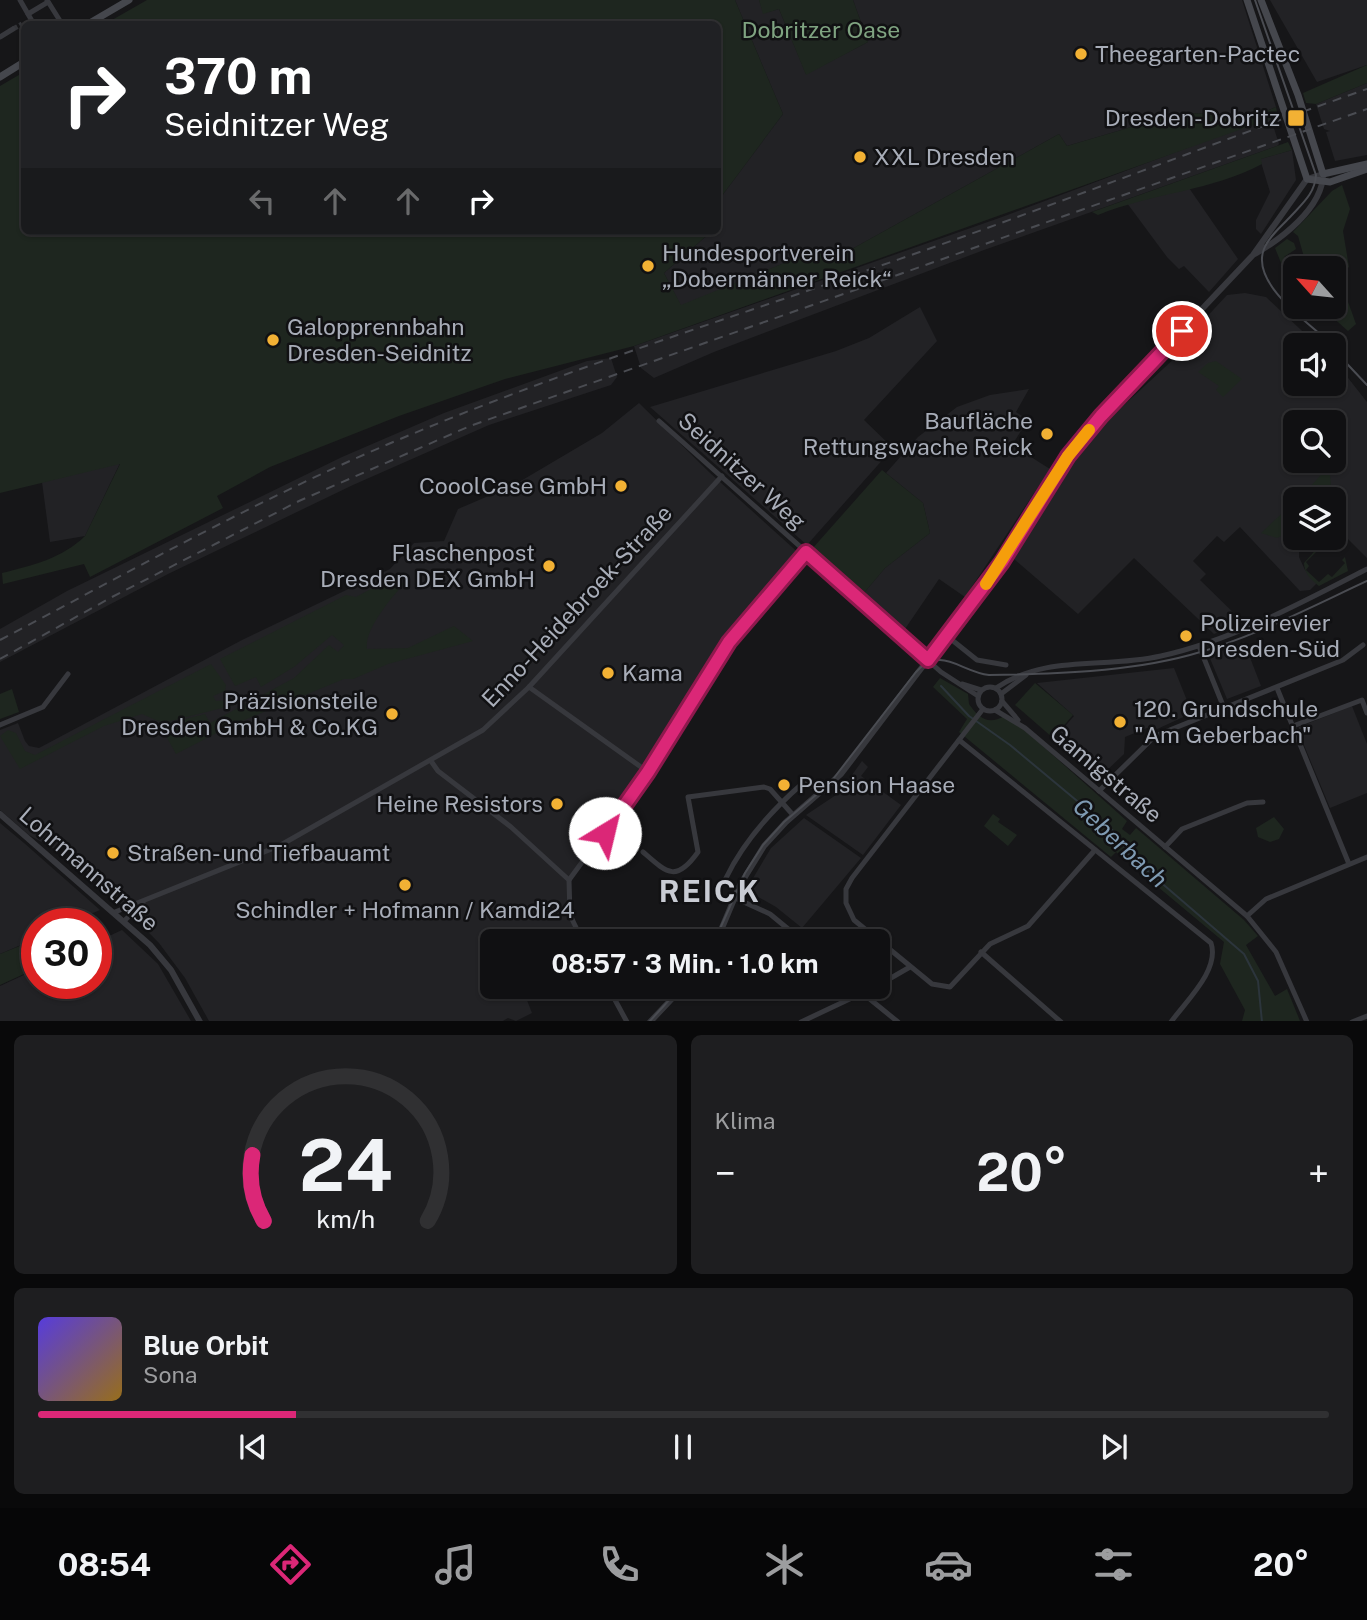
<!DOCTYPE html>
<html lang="de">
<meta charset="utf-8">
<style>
body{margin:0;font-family:"Public Sans",sans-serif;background:#1e1e20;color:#f1f3f6;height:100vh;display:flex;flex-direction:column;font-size:26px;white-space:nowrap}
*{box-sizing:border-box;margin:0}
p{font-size:23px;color:#9c9d9f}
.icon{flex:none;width:38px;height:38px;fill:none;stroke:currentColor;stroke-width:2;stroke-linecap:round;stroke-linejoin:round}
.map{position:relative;height:1021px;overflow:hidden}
.side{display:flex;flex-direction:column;gap:14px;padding:14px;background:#09090a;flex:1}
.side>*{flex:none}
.top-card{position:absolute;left:21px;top:21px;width:700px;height:214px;border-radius:10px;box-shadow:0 2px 5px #0004,0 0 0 2px #303032;background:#202124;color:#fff;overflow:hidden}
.needle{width:46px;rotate:297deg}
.controls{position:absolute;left:1283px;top:256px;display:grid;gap:14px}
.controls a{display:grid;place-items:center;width:63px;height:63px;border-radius:10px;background:#101012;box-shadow:0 2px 5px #0004,0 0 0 2px #303032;font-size:35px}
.speed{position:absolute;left:21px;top:908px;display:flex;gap:14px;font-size:35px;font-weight:700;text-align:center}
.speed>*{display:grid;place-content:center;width:91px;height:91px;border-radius:50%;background:#101012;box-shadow:0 2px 5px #0004,0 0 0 2px #303032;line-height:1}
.speed .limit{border:10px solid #d22;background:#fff;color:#111}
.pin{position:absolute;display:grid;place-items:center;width:60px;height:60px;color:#fff;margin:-30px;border:4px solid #fff;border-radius:50%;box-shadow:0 2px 7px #0007}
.me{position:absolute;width:77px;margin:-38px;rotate:36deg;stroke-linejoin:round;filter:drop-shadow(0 0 5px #0008)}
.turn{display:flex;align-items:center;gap:24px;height:147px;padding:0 28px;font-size:32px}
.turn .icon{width:91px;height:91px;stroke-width:2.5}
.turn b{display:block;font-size:49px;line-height:60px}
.lanes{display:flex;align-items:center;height:66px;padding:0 28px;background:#0003;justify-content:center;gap:35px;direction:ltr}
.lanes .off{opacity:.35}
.big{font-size:52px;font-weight:700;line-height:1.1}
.side .tile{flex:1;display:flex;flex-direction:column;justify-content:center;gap:10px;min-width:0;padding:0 24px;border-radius:10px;background:#1e1e20}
.side .dial{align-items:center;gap:0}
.dial svg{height:182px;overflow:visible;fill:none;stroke:#303032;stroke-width:7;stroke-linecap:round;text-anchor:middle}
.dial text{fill:#f1f3f6;stroke:none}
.song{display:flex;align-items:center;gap:21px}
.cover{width:84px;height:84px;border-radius:10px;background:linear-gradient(135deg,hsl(250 70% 55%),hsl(40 70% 35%))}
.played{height:7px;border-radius:4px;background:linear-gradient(90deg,#db2777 20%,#303032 20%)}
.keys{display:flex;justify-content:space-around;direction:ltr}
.heat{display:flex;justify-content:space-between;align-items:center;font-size:38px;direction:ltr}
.side .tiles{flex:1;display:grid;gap:14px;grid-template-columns:1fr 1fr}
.tile:last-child{grid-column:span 2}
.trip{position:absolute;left:480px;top:929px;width:410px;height:70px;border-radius:10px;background:#101012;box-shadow:0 2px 5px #0004,0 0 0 2px #303032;font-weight:700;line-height:70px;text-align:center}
.tabs{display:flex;height:112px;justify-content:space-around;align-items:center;background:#060607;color:#9c9d9f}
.tabs .icon{width:49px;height:49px}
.tabs .selected{color:#db2777}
.tabs b{font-size:32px;color:#f1f3f6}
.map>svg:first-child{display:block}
.built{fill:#222225;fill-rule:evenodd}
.green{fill:#1e261f}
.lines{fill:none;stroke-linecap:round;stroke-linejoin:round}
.stream{stroke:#2c353c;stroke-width:2}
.minor-tunnel{stroke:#333438;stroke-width:5;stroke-dasharray:5 2.5;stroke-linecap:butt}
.minor{stroke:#37383d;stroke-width:5}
.tertiary{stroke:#37383d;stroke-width:6}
.secondary{stroke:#45474d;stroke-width:7}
.tram{stroke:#4a4c52;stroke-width:2}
.rail{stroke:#4a4c52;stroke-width:2;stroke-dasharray:9 7;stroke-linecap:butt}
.route-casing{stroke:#8e194d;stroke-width:18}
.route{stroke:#db2777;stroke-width:12}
.slow{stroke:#f59e0b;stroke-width:12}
.poi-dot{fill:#f2b134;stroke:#111113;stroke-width:2.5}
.labels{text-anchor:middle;stroke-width:5;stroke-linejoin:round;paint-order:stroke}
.park-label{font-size:23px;fill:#7fa381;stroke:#111113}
.poi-label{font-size:23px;fill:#a8adb8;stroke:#111113;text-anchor:start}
.street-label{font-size:23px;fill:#a8adb8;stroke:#111113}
.water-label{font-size:24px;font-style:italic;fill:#7f9bb3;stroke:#111113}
.district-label{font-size:30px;font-weight:bold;letter-spacing:2px;fill:#c9ccd4;stroke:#111113}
</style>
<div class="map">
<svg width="1367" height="1022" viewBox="0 0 1367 1022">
<rect width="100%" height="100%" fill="#161618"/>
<!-- built -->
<g class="built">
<path d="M 735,0 L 759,0 L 764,13 L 779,9 L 806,74 L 868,42 L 853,0 L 1242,0 L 1276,107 L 1257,115 L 1179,113 L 1067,146 L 1059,134 L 843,254 L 816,250 L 681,306 L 664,273 L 712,231 L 718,231 L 723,221 L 718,210 L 718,201 L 783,114 Z"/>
<path d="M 1270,0 L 1367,0 L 1367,65 L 1317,82 Z"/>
<path d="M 1367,83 L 1367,155 L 1335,161 L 1326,132 L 1330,131 L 1324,129 L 1316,104 Z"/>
<path d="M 1267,118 L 1271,119 L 1279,144 L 1277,146 L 984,250 L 714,352 L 654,378 L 641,368 L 634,346 L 1002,217 Z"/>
<path d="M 1292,150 L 1296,180 L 1261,234 L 1256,229 L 1256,220 L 1270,192 L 1260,159 Z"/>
<path d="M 1189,188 L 1238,259 L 1209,292 L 1184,266 L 1179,269 L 1167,257 L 1127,203 Z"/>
<path d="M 1245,293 L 1266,297 L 1317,345 L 1295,345 L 1295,383 L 1334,383 L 1334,360 L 1367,402 L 1367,558 L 1334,525 L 1334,499 L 1295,499 L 1295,537 L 1308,537 L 1299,551 L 1299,557 L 1305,570 L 1318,582 L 1310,590 L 1300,591 L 1240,527 L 1224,542 L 1217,536 L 1193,561 L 1206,574 L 1200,580 L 1243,622 L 1214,634 L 1134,558 L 1078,614 L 1014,559 L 1072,464 L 1109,419 L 1177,356 L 1177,349 L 1227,295 ZM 1295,422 L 1334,422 L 1334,460 L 1295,460 Z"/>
<path d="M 920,307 L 937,341 L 864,420 L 893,448 L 807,545 L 650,407 L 836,351 L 869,338 Z"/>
<path d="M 611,358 L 617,377 L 611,385 L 489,425 L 353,485 L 168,574 L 0,662 L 0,629 L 67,591 L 342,457 L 444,413 L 587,361 Z"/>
<path d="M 1029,389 L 1016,412 L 1028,420 L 1012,445 L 1050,469 L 965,597 L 939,579 L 905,629 L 863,594 L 885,568 L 930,533 L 923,503 L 886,473 L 918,437 L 957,407 L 990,395 Z"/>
<path d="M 639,403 L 709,472 L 803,557 L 729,642 L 648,772 L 569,880 L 570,915 L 583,941 L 492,942 L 492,987 L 541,987 L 525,995 L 532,1013 L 516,1021 L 508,1018 L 501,1022 L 209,1021 L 185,978 L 159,943 L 93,876 L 74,860 L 29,835 L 0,810 L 0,730 L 18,723 L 25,741 L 29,746 L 39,748 L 242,640 L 390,569 L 414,543 L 444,541 L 458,509 L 514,485 L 602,433 Z"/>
<path d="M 120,463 L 85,536 L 50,542 L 42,482 Z"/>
<path d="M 1244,642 L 1261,686 L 1227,699 L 1209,656 Z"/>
<path d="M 1174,668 L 1192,713 L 1155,730 L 1147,728 L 1125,737 L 1124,754 L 1103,774 L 1098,774 L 1055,738 L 1074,716 L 1037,683 Z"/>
<path d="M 1352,706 L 1367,744 L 1367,793 L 1330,808 L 1299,733 L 1299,727 Z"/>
<path d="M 862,761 L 868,767 L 861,776 L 901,805 L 863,855 L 806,815 L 839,793 Z"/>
<path d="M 804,818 L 861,858 L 802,928 L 776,907 L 746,890 L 771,848 Z"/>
<path d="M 0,823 L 24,843 L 100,910 L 67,924 L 37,924 L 37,938 L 0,954 Z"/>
<path d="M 122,930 L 158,964 L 191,1021 L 0,1021 L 0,986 L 37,969 L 37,984 L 96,984 L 96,942 Z"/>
</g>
<!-- green -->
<g class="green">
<path d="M 147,0 L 735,0 L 783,114 L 718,201 L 718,24 L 105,24 Z"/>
<path d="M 759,0 L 853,0 L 868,42 L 806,75 L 779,9 L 763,14 Z"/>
<path d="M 1367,65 L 1367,83 L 1316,104 L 1306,103 L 1303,93 Z"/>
<path d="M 24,72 L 24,231 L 712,231 L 664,273 L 681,305 L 816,250 L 843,254 L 1059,134 L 1067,146 L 1179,113 L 1257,115 L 1276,107 L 1278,116 L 634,346 L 505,379 L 399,416 L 270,467 L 217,496 L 223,508 L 90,577 L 84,564 L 3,584 L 2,573 C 31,566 63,558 85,536 L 120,464 L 0,493 L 0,86 Z"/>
<path d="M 1288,142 L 1292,150 L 1261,159 L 1262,164 C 1212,191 1152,193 1098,215 L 1092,212 Z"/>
<path d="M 1342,185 L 1350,209 L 1343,231 L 1349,267 L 1341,272 L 1336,257 L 1327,255 L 1316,268 L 1295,268 L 1295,284 L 1286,275 L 1275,248 L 1287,239 L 1294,243 L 1296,249 L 1284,257 L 1291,262 L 1306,264 L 1298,236 L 1293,232 L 1332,191 Z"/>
<path d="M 1334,299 L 1338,301 L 1347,299 L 1356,324 L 1348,331 L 1320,306 L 1334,306 Z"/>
<path d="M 1216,361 L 1242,379 L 1223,397 L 1216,390 L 1219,386 L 1198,372 L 1208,363 Z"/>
<path d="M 1329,466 L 1331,484 L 1327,496 L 1313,499 L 1321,485 L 1308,499 L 1299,499 Z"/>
<path d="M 882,470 L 923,503 L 930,533 L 885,568 L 863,594 L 812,549 Z"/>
<path d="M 1290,506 L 1295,506 L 1295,529 L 1277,538 L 1261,533 Z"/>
<path d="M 1329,542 L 1332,544 L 1329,547 L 1325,543 L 1306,562 L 1309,566 L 1306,570 L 1319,582 L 1328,574 L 1332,577 L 1345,563 L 1342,560 L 1345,557 L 1348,571 L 1319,586 C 1311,580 1304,573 1304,563 L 1321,544 Z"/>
<path d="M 393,577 L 404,584 C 391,598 364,630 367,649 L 408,648 L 454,626 L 473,641 L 388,664 L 353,679 L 344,679 L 232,725 L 176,754 L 160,725 L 205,714 L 210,723 L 294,678 L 329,645 L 338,652 L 344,645 L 332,635 L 294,667 L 261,687 L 256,677 L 235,686 L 220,659 L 346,595 L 356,597 Z"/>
<path d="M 211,664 L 226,685 L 225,691 L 213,696 L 216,701 L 234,700 L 234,705 L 163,723 L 142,714 L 104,726 L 20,769 L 0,736 L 8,730 L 16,733 L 25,751 L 35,755 Z"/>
<path d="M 940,678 L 968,694 L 969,704 C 978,717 988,726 1004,716 L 1027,732 L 1127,821 L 1122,829 L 1130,835 L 1136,828 L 1244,920 L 1258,936 L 1246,945 L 1275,996 L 1287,989 L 1300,1021 L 1242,1021 L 1245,1010 L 1220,964 L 1224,942 L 1116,852 L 1111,857 L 959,732 L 967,719 L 933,687 Z"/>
<path d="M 1035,683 L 1073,715 L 1053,738 L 1015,705 Z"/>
<path d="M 12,689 L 19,712 L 0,719 L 0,694 Z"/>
<path d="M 993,814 L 1000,819 L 998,822 L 1017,835 L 1008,846 L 984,826 Z"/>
<path d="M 1274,817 L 1284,829 L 1279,839 L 1270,842 L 1258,837 L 1256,828 Z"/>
<path d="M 37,939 L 37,968 L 0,985 L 0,954 Z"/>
</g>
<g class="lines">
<!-- stream -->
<path class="stream" d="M 941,686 L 969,716 L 1010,745 L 1118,835 L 1129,855 L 1244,954 L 1258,981 L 1262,1022"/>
<!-- minor-tunnel -->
<path class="minor-tunnel" d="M 13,29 L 22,24"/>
<!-- minor -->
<g class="minor">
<path d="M 20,0 L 32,21"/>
<path d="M 47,0 L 62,24"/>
<path d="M 28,14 L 48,2"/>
<path d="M 0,37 L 13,29"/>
<path d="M 659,421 L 941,672 L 978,696"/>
<path d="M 947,636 L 977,660 L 1006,665"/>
<path d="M 1199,646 L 1224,708"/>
<path d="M 962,684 L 981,690"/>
<circle cx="990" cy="699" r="12"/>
<path d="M 529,687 L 648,772"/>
<path d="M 996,688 C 1047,654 1103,669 1161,656 C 1233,640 1301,603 1367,569"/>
<path d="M 1277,688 L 1349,864"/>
<path d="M 1001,694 L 1026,675"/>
<path d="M 1002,701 L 1018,720"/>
<path d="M 983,709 L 852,878 L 846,889 L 846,903 L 854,920 L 932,984 L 950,987 L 990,944 L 1028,926 L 1095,850"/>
<path d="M 995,710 L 1025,728 L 1247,916 L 1276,952 L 1307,1022"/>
<path d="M 0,725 L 43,707 L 68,674"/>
<path d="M 1293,726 L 1362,700 L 1367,713"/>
<path d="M 959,740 L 1211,943 C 1220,970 1186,1001 1171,1022"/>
<path d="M 431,761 L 438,771 L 511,827 L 569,880"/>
<path d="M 1099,791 L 1155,736 L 1343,660 L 1363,645"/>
<path d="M 1165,847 L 1182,829 L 1247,803 L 1263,802"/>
<path d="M 643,852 C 667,873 676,883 698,852 L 688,797 L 764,787 L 770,789 L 793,815"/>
<path d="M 726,878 C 743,843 773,809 803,783 L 824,791"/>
<path d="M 735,898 L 770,914 L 804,942"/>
<path d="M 115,912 L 279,846 L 483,730 L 529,687 L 722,476"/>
<path d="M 1247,916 L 1266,899 L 1367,857"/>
<path d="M 124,921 L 143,903"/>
<path d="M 583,942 L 570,915 L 569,880 L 648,772 L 729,642 L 806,552"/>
<path d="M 981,952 L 1061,1022"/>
<path d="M 877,986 L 910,967"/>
<path d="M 608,987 L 627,1022"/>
<path d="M 855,987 L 898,1022"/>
<path d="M 528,994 L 541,987"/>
<path d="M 801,1022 L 875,987"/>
<path d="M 1352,1022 L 1367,1016"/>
</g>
<!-- tertiary -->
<g class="tertiary">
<path d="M 0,814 L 150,945 L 171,970 L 200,1022"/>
<path d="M 716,942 L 740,885 L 764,846 L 786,822 L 841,774 L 1002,562 L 1068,456 L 1101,416 L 1253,255 L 1307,179 L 1323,174 C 1323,208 1280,240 1253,255"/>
<path d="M 650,1022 L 683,987"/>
</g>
<!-- secondary -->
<g class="secondary">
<path d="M 1247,0 L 1307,179 L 1330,182 L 1367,169"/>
<path d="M 1261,0 L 1298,95 L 1323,174 L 1367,164"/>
<path d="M 88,24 L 129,0"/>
<path d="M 0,77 L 24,62"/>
</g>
<!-- tram -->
<g class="tram">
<path d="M 1255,0 L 1316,175 C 1315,193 1303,203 1291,216 C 1282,226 1269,236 1264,249 C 1250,284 1310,324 1333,345"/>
<path d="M 1334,350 L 1367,385"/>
<path d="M 714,942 L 745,873 L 763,845 L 784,822 L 830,783 L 916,672 C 941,645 961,672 989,675 C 1055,674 1127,672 1190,655 C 1252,638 1309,608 1367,581"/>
<path d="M 649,1022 L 681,987"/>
</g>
<!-- rail -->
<g class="rail">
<path d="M 0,640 C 133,570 266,495 405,437 C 571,367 744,314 914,254 C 1066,201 1215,142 1367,89"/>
<path d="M 0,659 L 112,597 L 299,501 L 470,426 L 1367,109"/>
</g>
</g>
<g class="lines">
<defs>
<path id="route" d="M 605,833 L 648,772 L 729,642 L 806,552 L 928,660 L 1002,562 L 1068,456 L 1101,416 L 1182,331"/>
</defs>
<!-- route casing -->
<use href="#route" class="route-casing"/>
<!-- route -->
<use href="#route" class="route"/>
<!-- slow -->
<path class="slow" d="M 986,584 L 1068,456 L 1089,430"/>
</g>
<!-- markers -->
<g class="poi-dot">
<circle cx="1081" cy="54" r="7"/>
<rect x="1287" y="109" width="18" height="18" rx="3.5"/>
<circle cx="860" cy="157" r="7"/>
<circle cx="648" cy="266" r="7"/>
<circle cx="273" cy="340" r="7"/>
<circle cx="1047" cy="434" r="7"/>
<circle cx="621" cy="486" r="7"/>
<circle cx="549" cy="566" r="7"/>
<circle cx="1186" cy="636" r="7"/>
<circle cx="608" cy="673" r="7"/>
<circle cx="392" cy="714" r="7"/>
<circle cx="1120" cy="722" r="7"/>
<circle cx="784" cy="785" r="7"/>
<circle cx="557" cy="804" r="7"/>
<circle cx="113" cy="853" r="7"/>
<circle cx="405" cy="885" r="7"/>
</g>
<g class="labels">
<!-- park labels -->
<g class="park-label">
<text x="821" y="38">Dobritzer Oase</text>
</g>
<!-- poi labels -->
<g class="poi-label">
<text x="1095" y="62">Theegarten-Pactec</text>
<text x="1280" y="126" text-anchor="end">Dresden-Dobritz</text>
<text x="874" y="165">XXL Dresden</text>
<text x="662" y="261">Hundesportverein<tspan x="662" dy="26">„Dobermänner Reick“</tspan></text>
<text x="287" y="335">Galopprennbahn<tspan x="287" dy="26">Dresden-Seidnitz</tspan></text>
<text x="1033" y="429" text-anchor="end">Baufläche<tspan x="1033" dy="26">Rettungswache Reick</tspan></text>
<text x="607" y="494" text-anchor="end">CooolCase GmbH</text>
<text x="535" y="561" text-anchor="end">Flaschenpost<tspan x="535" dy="26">Dresden DEX GmbH</tspan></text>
<text x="1200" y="631">Polizeirevier<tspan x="1200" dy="26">Dresden-Süd</tspan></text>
<text x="622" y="681">Kama</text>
<text x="378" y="709" text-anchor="end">Präzisionsteile<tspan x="378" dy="26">Dresden GmbH &amp; Co.KG</tspan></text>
<text x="1134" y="717">120. Grundschule<tspan x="1134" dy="26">"Am Geberbach"</tspan></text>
<text x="798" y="793">Pension Haase</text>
<text x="543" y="812" text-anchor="end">Heine Resistors</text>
<text x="127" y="861">Straßen- und Tiefbauamt</text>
<text x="405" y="918" text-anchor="middle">Schindler + Hofmann / Kamdi24</text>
</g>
<!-- street labels -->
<g class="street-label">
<text transform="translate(742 471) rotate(42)" y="8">Seidnitzer Weg</text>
<text transform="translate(577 606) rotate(-47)" y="8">Enno-Heidebroek-Straße</text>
<text transform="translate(1106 774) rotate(40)" y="8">Gamigstraße</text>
<text transform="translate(89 869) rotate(41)" y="8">Lohrmannstraße</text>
</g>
<!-- water labels -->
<g class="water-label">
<text transform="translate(1120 843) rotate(43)" y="8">Geberbach</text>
</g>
<!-- district labels -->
<g class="district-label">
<text x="710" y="902">REICK</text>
</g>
</g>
</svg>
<div class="controls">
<a><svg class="needle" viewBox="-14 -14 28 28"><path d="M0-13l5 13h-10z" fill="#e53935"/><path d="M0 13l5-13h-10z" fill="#9c9d9f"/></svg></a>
<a><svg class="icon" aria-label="sound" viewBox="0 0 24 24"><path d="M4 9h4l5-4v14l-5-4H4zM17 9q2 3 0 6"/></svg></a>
<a><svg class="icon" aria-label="search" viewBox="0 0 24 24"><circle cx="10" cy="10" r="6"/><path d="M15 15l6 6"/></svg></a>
<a><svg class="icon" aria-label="layers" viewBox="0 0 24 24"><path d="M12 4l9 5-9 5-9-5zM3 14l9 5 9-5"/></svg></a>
</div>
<div class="speed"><div class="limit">30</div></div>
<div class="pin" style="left:1182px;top:331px;background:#d93025"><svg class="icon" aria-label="arrive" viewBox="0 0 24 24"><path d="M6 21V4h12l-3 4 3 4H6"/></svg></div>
<svg class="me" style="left:605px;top:833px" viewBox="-20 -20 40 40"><circle r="19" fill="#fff"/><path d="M0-13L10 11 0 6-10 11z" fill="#db2777"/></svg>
<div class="trip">08:57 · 3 Min. · 1.0 km</div>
<div class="top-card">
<div class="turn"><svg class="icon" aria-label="right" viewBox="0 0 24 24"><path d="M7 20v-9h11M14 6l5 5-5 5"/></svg><div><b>370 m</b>Seidnitzer Weg</div></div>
<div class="lanes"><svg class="icon off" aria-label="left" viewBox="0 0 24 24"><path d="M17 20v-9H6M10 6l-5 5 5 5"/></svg><svg class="icon off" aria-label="ahead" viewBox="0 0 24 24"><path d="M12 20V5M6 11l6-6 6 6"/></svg><svg class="icon off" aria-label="ahead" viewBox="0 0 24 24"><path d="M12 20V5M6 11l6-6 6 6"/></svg><svg class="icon" aria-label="right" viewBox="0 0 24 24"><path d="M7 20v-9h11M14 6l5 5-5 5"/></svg></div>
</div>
</div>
<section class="side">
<div class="tiles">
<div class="tile dial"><svg viewBox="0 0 100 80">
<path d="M14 69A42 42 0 1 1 86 69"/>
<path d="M14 69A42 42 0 0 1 9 40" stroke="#db2777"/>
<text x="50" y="56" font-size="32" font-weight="700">24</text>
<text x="50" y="72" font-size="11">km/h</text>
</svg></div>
<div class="tile"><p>Klima</p>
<div class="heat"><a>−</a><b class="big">20°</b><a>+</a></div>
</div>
<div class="tile">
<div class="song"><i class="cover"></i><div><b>Blue Orbit</b><p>Sona</p></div></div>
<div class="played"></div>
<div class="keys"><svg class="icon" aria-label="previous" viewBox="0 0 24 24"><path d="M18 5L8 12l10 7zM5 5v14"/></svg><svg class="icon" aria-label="pause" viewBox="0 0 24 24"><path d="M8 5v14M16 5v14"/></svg><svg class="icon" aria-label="next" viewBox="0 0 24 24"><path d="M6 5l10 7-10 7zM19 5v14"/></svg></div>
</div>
</div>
</section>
<nav class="tabs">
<b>08:54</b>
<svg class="icon selected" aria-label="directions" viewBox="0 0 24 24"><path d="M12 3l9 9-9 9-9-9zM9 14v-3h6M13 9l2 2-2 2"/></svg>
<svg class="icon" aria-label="music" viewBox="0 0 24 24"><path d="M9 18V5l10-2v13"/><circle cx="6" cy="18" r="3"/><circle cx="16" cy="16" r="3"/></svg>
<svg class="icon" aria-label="phone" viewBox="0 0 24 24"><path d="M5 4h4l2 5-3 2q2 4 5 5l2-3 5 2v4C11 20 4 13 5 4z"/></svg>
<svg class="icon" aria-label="climate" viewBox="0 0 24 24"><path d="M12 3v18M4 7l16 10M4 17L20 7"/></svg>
<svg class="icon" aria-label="car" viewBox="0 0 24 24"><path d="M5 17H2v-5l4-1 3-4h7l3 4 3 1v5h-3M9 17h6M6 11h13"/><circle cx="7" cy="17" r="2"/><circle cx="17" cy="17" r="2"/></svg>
<svg class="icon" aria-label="filters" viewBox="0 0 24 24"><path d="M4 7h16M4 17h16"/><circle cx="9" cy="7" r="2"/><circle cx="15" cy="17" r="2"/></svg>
<b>20°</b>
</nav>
